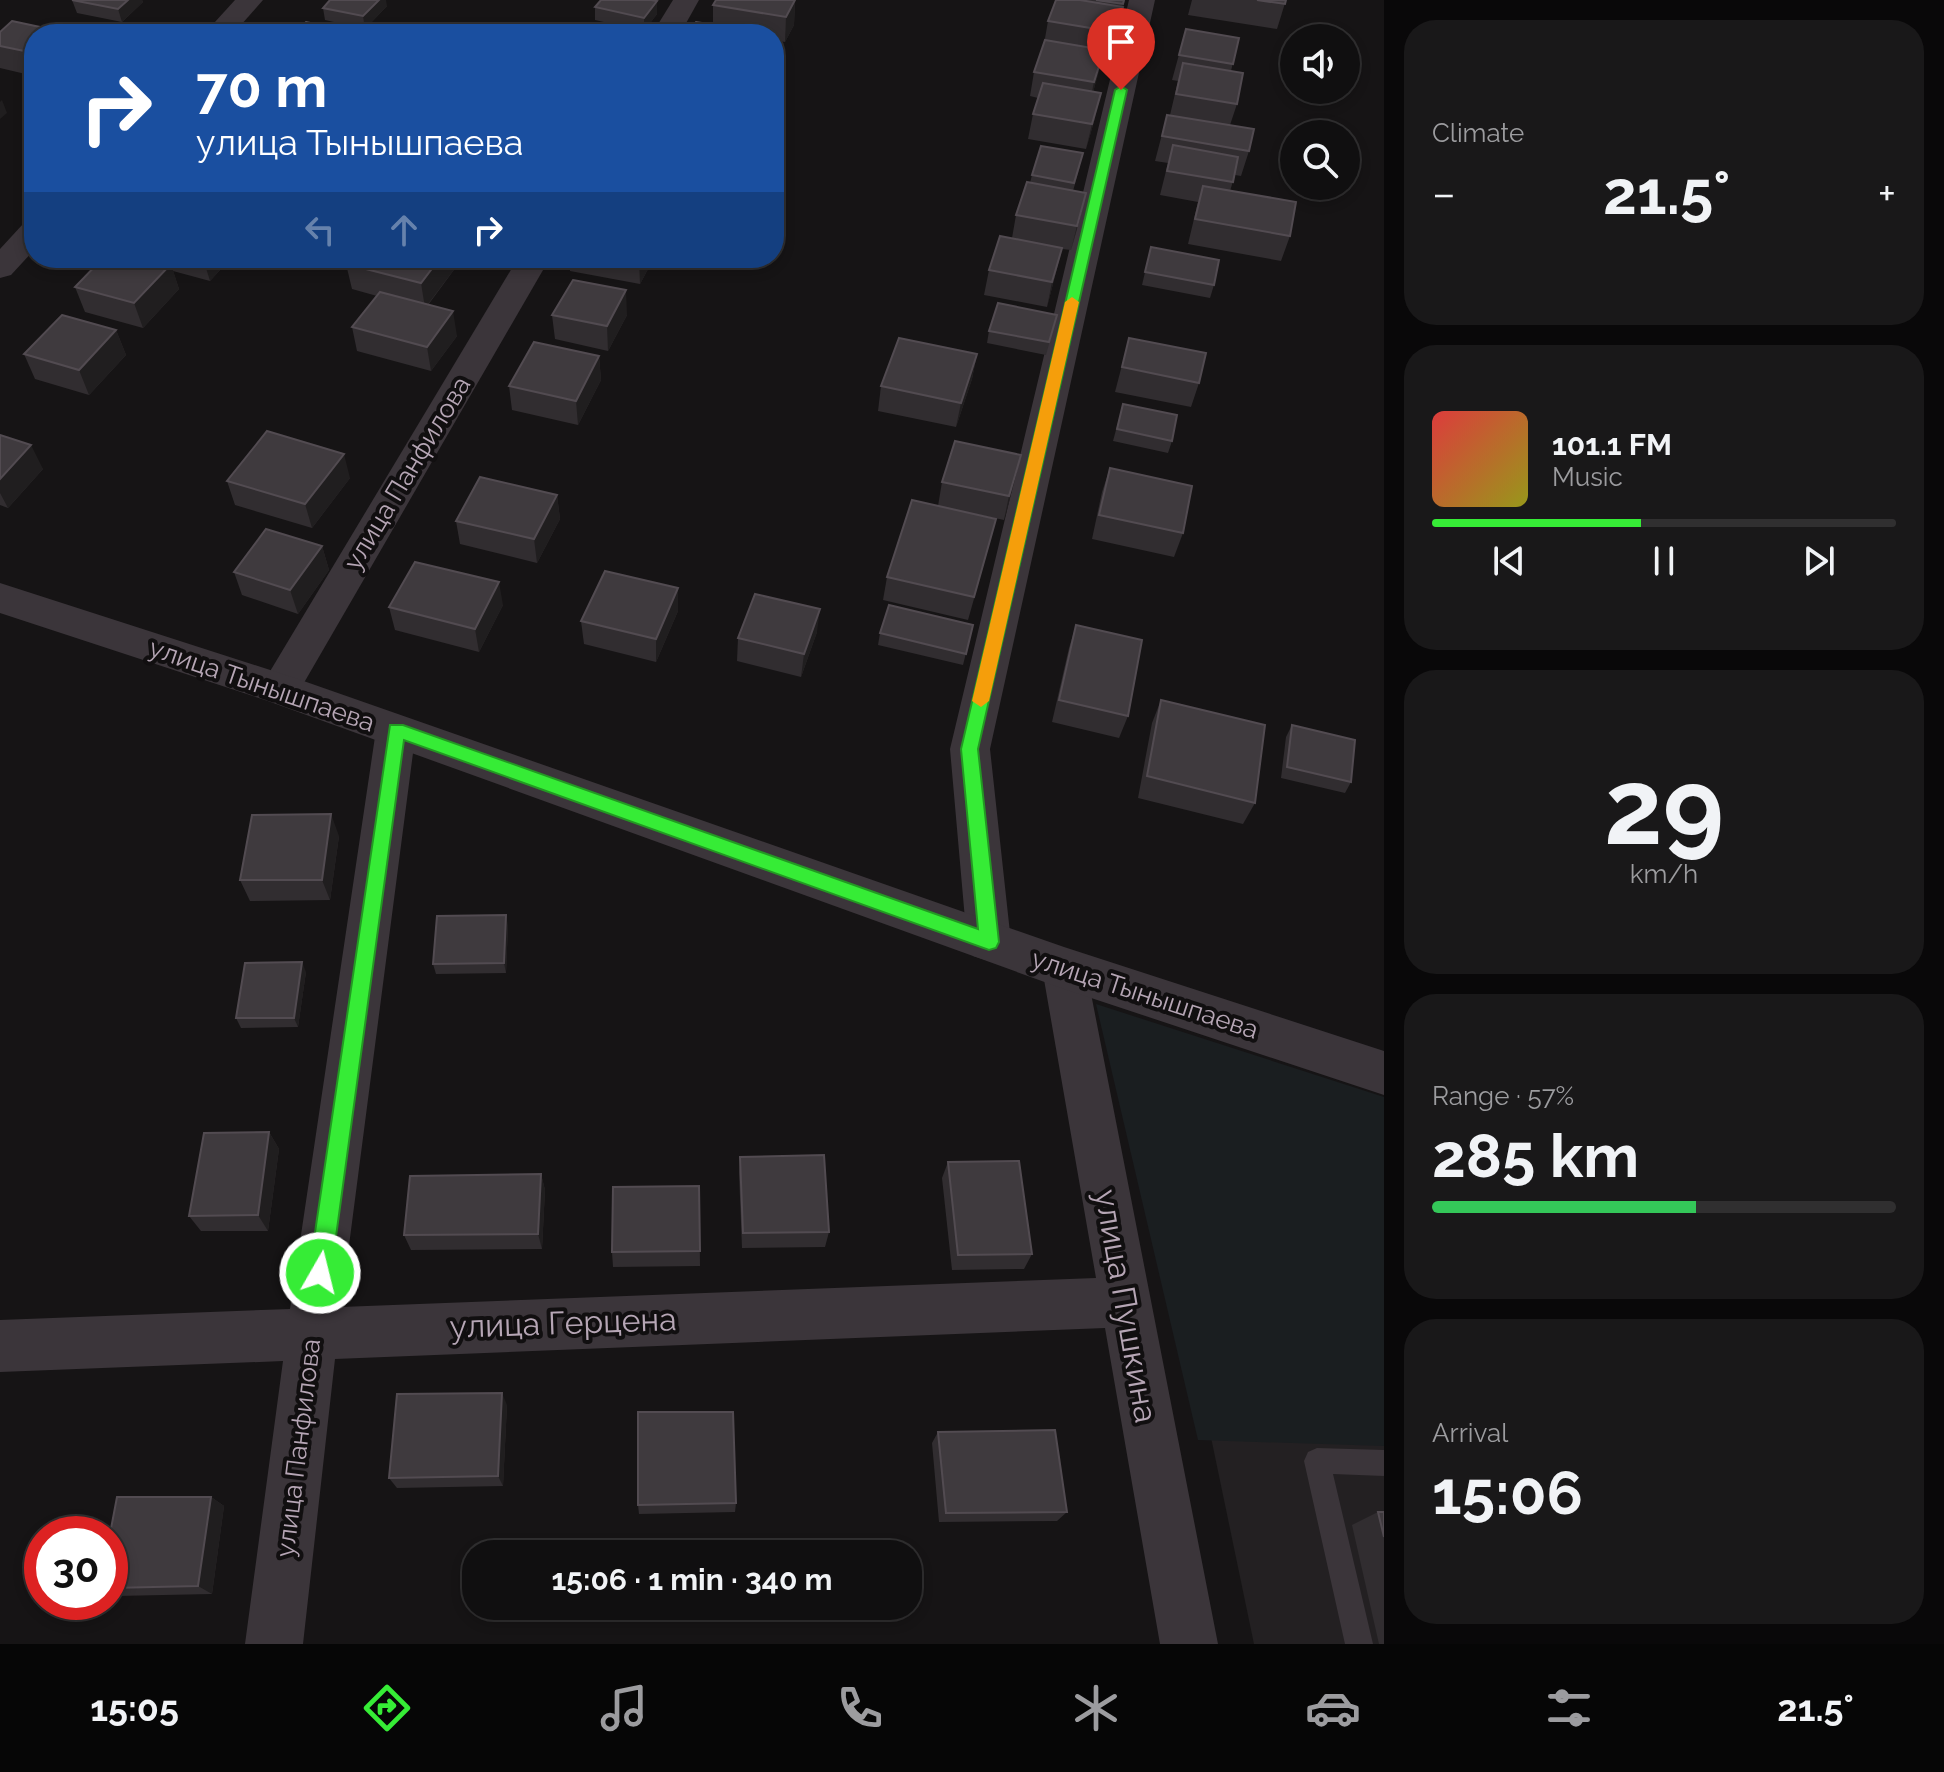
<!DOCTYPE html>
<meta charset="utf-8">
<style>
body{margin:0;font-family:Raleway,sans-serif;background:#191819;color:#f1f3f6;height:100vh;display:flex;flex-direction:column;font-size:30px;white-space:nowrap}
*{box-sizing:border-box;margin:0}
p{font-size:26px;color:#9c9c9f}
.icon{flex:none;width:44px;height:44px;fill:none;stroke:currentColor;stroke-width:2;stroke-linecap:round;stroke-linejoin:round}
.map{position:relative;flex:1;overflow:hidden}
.sheet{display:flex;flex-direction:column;gap:20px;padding:20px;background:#090809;width:560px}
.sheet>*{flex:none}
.top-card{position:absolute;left:24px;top:24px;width:760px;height:244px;border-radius:32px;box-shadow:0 4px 12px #0003,0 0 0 2px #302f30;background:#1a4fa0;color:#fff;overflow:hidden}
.tools{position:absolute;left:1280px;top:24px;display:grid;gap:16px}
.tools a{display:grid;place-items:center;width:80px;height:80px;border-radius:50%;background:#100f10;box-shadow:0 4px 12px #0003,0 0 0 2px #302f30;font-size:40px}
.speed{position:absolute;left:24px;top:1516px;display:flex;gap:16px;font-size:40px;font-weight:700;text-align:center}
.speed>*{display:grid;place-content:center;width:104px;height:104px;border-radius:50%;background:#100f10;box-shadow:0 4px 12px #0003,0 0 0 2px #302f30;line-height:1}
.speed .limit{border:12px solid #d22;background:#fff;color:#111}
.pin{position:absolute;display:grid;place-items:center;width:68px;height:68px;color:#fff;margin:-82px -34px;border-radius:50% 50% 50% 0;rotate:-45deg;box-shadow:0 0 8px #0007}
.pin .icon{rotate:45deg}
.me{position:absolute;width:88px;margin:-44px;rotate:8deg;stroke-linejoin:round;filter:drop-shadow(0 0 6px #0008)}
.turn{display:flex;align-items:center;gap:28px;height:168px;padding:0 40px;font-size:36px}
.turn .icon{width:104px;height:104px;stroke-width:2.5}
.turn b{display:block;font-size:56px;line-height:68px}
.lanes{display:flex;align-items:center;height:76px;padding:0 40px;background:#0003;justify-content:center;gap:40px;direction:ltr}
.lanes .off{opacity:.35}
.big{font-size:60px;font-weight:700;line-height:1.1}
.sheet .tile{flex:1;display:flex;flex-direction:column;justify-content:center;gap:12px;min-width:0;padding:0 28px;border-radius:32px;background:#191819}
.sheet .dial{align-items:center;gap:0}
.dial b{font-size:104px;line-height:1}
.song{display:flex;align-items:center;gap:24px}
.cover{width:96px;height:96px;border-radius:12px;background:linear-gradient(135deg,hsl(0 70% 55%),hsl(60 70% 35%))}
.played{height:8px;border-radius:4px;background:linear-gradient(90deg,#36ec36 45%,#302f30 45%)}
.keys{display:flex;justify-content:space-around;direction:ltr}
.heat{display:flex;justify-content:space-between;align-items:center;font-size:44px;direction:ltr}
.charge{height:12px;border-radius:6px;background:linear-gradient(90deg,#34c759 57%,#302f30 0)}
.trip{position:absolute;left:462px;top:1540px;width:460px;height:80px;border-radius:32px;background:#100f10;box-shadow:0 4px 12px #0003,0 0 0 2px #302f30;font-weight:700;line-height:80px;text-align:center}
.tabs{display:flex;height:128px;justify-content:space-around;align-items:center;background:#060606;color:#9c9c9f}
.tabs .icon{width:56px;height:56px}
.tabs .current{color:#36ec36}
.tabs b{font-size:36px;color:#f1f3f6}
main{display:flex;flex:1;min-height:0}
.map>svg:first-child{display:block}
.built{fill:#232022}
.green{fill:#1a1e20}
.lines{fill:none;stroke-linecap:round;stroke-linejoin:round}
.service{fill:#3b353a;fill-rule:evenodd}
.minor{fill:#3b353a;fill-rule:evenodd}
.tertiary{fill:#3b353a;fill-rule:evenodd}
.wall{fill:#312d30}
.shaded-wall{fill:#201e1f}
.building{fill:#3f3a3e;stroke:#524b51;stroke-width:2}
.route{fill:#36ec36;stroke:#239923;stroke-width:2}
.slow{fill:#f59e0b}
.labels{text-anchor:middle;stroke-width:8;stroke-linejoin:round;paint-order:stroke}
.street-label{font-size:26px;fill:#b6a6b5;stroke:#110f10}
.near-street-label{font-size:32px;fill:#b6a6b5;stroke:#110f10}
</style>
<main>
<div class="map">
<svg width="1384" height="1644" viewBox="0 0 1384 1644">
<rect width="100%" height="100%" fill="#161415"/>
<!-- built -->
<path class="built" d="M 1140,1096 L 1384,1181 L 1384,1644 L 1254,1644 Z"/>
<!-- green -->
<path class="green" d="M 1096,1004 L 1384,1097 L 1384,1446 L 1198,1440 Z"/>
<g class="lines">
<!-- service -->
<path class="service" d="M 1317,1448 L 1384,1450 L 1384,1476 L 1333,1474 L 1373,1644 L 1345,1644 L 1304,1461 L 1308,1452 Z"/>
<!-- minor -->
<g class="minor">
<path d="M 235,0 L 263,0 L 233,34 L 204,34 Z"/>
<path d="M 673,0 L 699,0 L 680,34 L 652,34 Z"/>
<path d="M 1129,0 L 1155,0 L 990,749 L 1011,942 L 1005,956 L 989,961 L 973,956 L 967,942 L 950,749 Z"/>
<path d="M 34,221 L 34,250 L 11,275 L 0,278 L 0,249 L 23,224 Z"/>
<path d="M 518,258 L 550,258 L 294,700 L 280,704 L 266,700 L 260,689 L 266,678 Z"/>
<path d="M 396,714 L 410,719 L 416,730 L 341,1307 L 1096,1278 L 1042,968 L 1048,954 L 1064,948 L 1080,954 L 1086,968 L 1218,1644 L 1160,1644 L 1105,1328 L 335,1359 L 303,1644 L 245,1644 L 283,1361 L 0,1372 L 0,1320 L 290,1309 L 376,730 L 382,719 Z"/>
</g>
<!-- tertiary -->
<path class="tertiary" d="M 0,583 L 295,678 L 1064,947 L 1384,1051 L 1384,1095 L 1064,989 L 265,700 L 0,613 Z"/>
</g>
<!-- wall -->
<g class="wall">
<path d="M 72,0 L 142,0 L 143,2 L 122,22 L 77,13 Z"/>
<path d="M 795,0 L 794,25 L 785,42 L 774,40 L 774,34 L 689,34 L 713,25 L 713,5 Z"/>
<path d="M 1056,0 L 1125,0 L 1110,56 L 1103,55 L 1093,92 L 1095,118 L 1086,149 L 1028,139 L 1033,114 L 1038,98 L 1030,96 L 1034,72 L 1044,44 L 1048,21 Z"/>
<path d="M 1192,0 L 1286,0 L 1277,29 L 1188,15 Z"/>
<path d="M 657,1 L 657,14 L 644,31 L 595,20 L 595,7 Z"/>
<path d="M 387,6 L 365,29 L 325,20 L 323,8 Z"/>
<path d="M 1186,29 L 1239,38 L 1231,71 L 1237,104 L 1230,125 L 1249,151 L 1241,176 L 1235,175 L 1230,191 L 1290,236 L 1281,261 L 1188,244 L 1198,202 L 1160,195 L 1168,163 L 1155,161 L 1167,115 L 1170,115 L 1178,81 L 1172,80 Z"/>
<path d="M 0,32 L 34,34 L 34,76 L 0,68 Z"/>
<path d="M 1080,166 L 1073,191 L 1080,218 L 1071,250 L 1062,249 L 1047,307 L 984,295 L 989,270 L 1012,238 L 1016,215 L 1030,183 L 1032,175 Z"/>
<path d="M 1151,247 L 1214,285 L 1210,298 L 1142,285 Z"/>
<path d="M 103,258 L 231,258 L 210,281 L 173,271 L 179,289 L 143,328 L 85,312 L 75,287 Z"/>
<path d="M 352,258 L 458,258 L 459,263 L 428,305 L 457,336 L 431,371 L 357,351 L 352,327 L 377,296 L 352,289 L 346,264 Z"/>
<path d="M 569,258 L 654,258 L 640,284 L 570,271 Z"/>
<path d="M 552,315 L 627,315 L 608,351 L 555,339 Z"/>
<path d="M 1057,315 L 1046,355 L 987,343 L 989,331 Z"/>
<path d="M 116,330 L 126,355 L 89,395 L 35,379 L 24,354 Z"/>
<path d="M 1129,338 L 1199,383 L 1191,407 L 1115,392 Z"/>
<path d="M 977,354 L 972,379 L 956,427 L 878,411 L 881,386 Z"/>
<path d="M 599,356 L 601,380 L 578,425 L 512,410 L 509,386 Z"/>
<path d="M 1123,404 L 1172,441 L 1168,453 L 1113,441 Z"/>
<path d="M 0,435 L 43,469 L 8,508 L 0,505 Z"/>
<path d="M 1110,468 L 1183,533 L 1174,557 L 1092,539 L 1102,492 Z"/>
<path d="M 350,478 L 312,528 L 235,505 L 227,481 Z"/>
<path d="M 1015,479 L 1004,520 L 938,506 L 942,482 Z"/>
<path d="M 557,495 L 560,519 L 537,563 L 460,544 L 456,521 Z"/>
<path d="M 990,542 L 968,620 L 883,600 L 887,577 Z"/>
<path d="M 322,546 L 329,570 L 298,614 L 242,595 L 234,572 Z"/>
<path d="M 678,588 L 678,611 L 656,662 L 584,644 L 581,621 Z"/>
<path d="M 503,605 L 479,652 L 395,630 L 389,607 Z"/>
<path d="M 973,625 L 963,665 L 878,645 L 880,633 Z"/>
<path d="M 1076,625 L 1128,716 L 1119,738 L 1052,722 L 1069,648 Z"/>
<path d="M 817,632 L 801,677 L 737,661 L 738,638 Z"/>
<path d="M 1161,700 L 1255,803 L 1243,824 L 1138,798 L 1152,723 Z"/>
<path d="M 1292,725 L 1351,782 L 1345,793 L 1281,778 L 1286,737 Z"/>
<path d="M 339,836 L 330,900 L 250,901 L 240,880 Z"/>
<path d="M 508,925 L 506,973 L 436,974 L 433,964 Z"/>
<path d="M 306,972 L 298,1027 L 241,1028 L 236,1018 Z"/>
<path d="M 269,1132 L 279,1149 L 268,1231 L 201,1231 L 189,1216 Z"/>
<path d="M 740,1157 L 829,1232 L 825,1247 L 742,1248 L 739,1173 Z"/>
<path d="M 948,1162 L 1032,1254 L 1024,1269 L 952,1270 L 942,1178 Z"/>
<path d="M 541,1174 L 545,1190 L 542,1249 L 411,1250 L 404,1235 Z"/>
<path d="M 699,1186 L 700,1266 L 613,1267 L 612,1252 Z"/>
<path d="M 507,1405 L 503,1486 L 397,1488 L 389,1478 Z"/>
<path d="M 938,1432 L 1067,1512 L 1057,1521 L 939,1522 L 932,1443 Z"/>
<path d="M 211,1497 L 224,1506 L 212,1594 L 116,1596 L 110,1593 L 110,1534 Z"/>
<path d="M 736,1503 L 735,1512 L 639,1514 L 638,1505 Z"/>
<path d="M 1378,1512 L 1384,1512 L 1384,1644 L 1379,1644 L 1352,1525 Z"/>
</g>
<!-- shaded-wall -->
<g class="shaded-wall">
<path d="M 128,0 L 142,0 L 143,2 L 122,22 L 118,9 Z"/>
<path d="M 379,0 L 386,0 L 387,6 L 365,29 L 363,16 Z"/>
<path d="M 795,0 L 794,25 L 785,42 L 786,17 Z"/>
<path d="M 1124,0 L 1117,31 L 1110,56 L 1115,32 Z"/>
<path d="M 657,1 L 657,14 L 644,31 L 644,18 Z"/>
<path d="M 1104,50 L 1098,75 L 1089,106 L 1094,82 Z"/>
<path d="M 1101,93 L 1095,118 L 1086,149 L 1092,124 Z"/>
<path d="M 2,100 L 7,113 L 0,119 L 0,102 Z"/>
<path d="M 1086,193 L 1080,218 L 1071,250 L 1077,226 Z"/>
<path d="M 1062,248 L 1056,272 L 1047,307 L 1052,282 Z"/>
<path d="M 203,258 L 231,258 L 210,281 Z"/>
<path d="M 440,258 L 458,258 L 459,263 L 425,308 L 421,283 Z"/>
<path d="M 640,258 L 654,258 L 640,284 L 639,260 Z"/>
<path d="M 171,264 L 179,289 L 143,328 L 134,303 Z"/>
<path d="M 626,290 L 627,315 L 608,351 L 607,326 Z"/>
<path d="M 453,311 L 457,336 L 431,371 L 427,347 Z"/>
<path d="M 116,330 L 126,355 L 89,395 L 79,370 Z"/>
<path d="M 977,354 L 972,379 L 956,427 L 961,403 Z"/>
<path d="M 599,356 L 601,380 L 578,425 L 576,401 Z"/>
<path d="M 31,445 L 43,469 L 8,508 L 0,493 L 0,479 Z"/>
<path d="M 344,454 L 350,478 L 312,528 L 305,504 Z"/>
<path d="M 1021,455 L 1015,479 L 1004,520 L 1009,496 Z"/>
<path d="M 557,495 L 560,519 L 537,563 L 534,539 Z"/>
<path d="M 322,546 L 329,570 L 298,614 L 290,590 Z"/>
<path d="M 499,582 L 503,605 L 479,652 L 475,629 Z"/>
<path d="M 678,588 L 678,611 L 656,662 L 656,639 Z"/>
<path d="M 820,609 L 817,632 L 801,677 L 804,654 Z"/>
<path d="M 331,814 L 339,836 L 330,900 L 322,880 Z"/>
<path d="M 506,915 L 508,925 L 506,973 L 504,963 Z"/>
<path d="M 302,962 L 306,972 L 298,1027 L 294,1018 Z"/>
<path d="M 269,1132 L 279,1149 L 268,1231 L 258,1215 Z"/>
<path d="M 541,1174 L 545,1190 L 542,1249 L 538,1234 Z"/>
<path d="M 502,1393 L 507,1405 L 503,1486 L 498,1476 Z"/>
<path d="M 211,1497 L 224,1506 L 212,1594 L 198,1586 Z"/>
</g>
<!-- building -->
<g class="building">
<path d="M 72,0 L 128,0 L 118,9 Z"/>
<path d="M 330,0 L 379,0 L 363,16 L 323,8 Z"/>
<path d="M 601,0 L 651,0 L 657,1 L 644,18 L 595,7 Z"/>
<path d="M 716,0 L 795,0 L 786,17 L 713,5 Z"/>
<path d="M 1056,0 L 1080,0 L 1123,7 L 1115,32 L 1048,21 Z"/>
<path d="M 1096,0 L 1124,0 L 1123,4 Z"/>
<path d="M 1257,0 L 1286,0 L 1285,4 Z"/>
<path d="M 12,21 L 73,34 L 34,34 L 34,53 L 0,46 L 0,32 Z"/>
<path d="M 306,22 L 350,32 L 348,34 L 294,34 Z"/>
<path d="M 696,22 L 756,32 L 755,34 L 689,34 Z"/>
<path d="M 1186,29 L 1239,38 L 1233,64 L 1179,55 Z"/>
<path d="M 1045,40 L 1104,50 L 1094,82 L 1034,72 Z"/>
<path d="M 1183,63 L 1243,73 L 1237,104 L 1176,94 Z"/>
<path d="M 1043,83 L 1101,93 L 1092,124 L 1033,114 Z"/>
<path d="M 1167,115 L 1254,129 L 1249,151 L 1162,136 Z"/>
<path d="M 1173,145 L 1238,157 L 1233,182 L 1167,171 Z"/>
<path d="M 1041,146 L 1083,153 L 1074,183 L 1032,175 Z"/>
<path d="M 1027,182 L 1086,193 L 1077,226 L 1016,215 Z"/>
<path d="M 1203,186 L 1296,202 L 1290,236 L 1195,219 Z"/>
<path d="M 1000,236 L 1062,248 L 1052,282 L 989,270 Z"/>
<path d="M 1151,247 L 1219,260 L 1214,285 L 1145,272 Z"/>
<path d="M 103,258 L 149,258 L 171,264 L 134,303 L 75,287 Z"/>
<path d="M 352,258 L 440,258 L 421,283 L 346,264 Z"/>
<path d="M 573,280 L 626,290 L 607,326 L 552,315 Z"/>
<path d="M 380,292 L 453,311 L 427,347 L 352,327 Z"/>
<path d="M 998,303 L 1057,315 L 1049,342 L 989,331 Z"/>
<path d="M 62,315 L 116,330 L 79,370 L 24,354 Z"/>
<path d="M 899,338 L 977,354 L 961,403 L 881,386 Z"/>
<path d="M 1129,338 L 1206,353 L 1199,383 L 1122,367 Z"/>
<path d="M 534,342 L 599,356 L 576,401 L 509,386 Z"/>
<path d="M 1123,404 L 1177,415 L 1172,441 L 1117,429 Z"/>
<path d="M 267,431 L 344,454 L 305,504 L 227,481 Z"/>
<path d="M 0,435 L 31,445 L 0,479 Z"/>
<path d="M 955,441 L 1021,455 L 1009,496 L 942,482 Z"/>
<path d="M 1110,468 L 1192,486 L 1183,533 L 1099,515 Z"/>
<path d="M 480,477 L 557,495 L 534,539 L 456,521 Z"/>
<path d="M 912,500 L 996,519 L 974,597 L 887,577 Z"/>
<path d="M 266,529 L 322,546 L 290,590 L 234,572 Z"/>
<path d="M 415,562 L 499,582 L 475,629 L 389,607 Z"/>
<path d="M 605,571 L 678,588 L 656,639 L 581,621 Z"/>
<path d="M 755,594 L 820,609 L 804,654 L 738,638 Z"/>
<path d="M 889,605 L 973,625 L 966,654 L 880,633 Z"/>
<path d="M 1076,625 L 1142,640 L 1128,716 L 1059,700 Z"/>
<path d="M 1161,700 L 1265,725 L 1255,803 L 1147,776 Z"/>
<path d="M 1292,725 L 1355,740 L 1351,782 L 1287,767 Z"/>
<path d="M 331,814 L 322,880 L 240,880 L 252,815 Z"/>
<path d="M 506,915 L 504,963 L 433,964 L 437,916 Z"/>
<path d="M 302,962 L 294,1018 L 236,1018 L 245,963 Z"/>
<path d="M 269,1132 L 258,1215 L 189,1216 L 204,1133 Z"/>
<path d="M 824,1155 L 829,1232 L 743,1233 L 740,1157 Z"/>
<path d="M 1019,1161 L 1032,1254 L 958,1255 L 948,1162 Z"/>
<path d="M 541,1174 L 538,1234 L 404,1235 L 410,1176 Z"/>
<path d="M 699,1186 L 700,1251 L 612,1252 L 613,1187 Z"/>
<path d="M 502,1393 L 498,1476 L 389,1478 L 397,1394 Z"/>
<path d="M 638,1412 L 733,1412 L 736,1503 L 638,1505 Z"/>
<path d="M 1055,1430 L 1067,1512 L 946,1513 L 938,1432 Z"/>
<path d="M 117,1497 L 211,1497 L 198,1586 L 110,1588 L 110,1534 Z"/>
<path d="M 1378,1512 L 1384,1512 L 1384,1537 Z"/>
</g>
<!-- route -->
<path class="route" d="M 1121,86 L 1127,90 L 978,749 L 999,942 L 996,948 L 989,950 L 404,740 L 331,1273 L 328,1281 L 320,1284 L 312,1281 L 309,1273 L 390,725 L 403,725 L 978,929 L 961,749 L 1115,90 Z"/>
<!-- slow -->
<path class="slow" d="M 1072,297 L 1079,302 L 989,701 L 981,707 L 972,701 L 1065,302 Z"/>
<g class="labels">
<!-- street labels -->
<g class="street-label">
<text transform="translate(407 473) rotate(-59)" y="9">улица Панфилова</text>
<text transform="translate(262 685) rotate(19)" y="9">улица Тынышпаева</text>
<text transform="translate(1145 994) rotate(18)" y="9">улица Тынышпаева</text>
<text transform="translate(298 1448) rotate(-83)" y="9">улица Панфилова</text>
</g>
<!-- near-street labels -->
<g class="near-street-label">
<text transform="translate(1126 1306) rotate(80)" y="11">улица Пушкина</text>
<text transform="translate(563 1323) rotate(-2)" y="11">улица Герцена</text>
</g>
</g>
</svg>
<div class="tools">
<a><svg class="icon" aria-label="sound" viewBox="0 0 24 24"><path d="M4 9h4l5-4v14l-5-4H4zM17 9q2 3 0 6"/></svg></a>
<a><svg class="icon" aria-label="search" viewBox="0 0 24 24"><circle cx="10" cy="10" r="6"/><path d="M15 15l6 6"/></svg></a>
</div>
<div class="speed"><div class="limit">30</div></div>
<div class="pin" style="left:1121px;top:90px;background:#d93025"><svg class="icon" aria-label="arrive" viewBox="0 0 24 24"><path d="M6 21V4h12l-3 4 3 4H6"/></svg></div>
<svg class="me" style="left:320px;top:1273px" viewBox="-20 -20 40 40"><circle r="17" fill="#36ec36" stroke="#fff" stroke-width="3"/><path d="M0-11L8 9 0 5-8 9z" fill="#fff"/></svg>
<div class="trip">15:06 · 1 min · 340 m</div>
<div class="top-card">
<div class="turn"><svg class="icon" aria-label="right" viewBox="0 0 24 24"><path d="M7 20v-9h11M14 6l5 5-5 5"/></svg><div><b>70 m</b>улица Тынышпаева</div></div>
<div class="lanes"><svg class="icon off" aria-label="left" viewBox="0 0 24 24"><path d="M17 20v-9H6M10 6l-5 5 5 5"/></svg><svg class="icon off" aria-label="ahead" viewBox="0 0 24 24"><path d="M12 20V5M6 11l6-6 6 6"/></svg><svg class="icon" aria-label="right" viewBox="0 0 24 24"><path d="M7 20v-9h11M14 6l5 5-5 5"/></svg></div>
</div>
</div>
<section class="sheet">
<div class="tile"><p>Climate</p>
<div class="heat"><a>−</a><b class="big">21.5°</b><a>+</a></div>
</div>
<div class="tile">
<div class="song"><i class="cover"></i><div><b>101.1 FM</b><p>Music</p></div></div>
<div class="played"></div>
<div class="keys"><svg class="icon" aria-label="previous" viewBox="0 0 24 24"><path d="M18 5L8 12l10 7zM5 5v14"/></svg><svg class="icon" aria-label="pause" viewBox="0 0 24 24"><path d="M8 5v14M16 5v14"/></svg><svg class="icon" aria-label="next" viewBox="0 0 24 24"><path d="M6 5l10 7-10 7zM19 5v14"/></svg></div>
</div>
<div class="tile dial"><b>29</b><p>km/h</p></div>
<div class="tile"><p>Range · 57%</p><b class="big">285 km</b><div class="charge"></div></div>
<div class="tile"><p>Arrival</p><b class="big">15:06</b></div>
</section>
</main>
<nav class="tabs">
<b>15:05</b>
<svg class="icon current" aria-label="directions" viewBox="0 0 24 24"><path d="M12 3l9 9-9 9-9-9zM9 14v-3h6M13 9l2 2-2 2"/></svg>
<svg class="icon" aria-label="music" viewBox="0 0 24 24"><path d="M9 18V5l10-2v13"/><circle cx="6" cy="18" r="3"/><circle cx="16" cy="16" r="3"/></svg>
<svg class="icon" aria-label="phone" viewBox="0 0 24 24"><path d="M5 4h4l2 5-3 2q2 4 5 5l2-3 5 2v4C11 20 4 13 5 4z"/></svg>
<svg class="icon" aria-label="climate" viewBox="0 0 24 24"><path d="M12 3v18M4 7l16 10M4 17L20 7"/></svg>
<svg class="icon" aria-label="car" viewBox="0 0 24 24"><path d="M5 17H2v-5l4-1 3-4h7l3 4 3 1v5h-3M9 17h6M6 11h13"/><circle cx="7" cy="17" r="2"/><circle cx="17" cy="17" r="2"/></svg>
<svg class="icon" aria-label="filters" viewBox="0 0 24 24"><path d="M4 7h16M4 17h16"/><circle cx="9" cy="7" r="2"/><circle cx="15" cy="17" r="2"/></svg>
<b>21.5°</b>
</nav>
